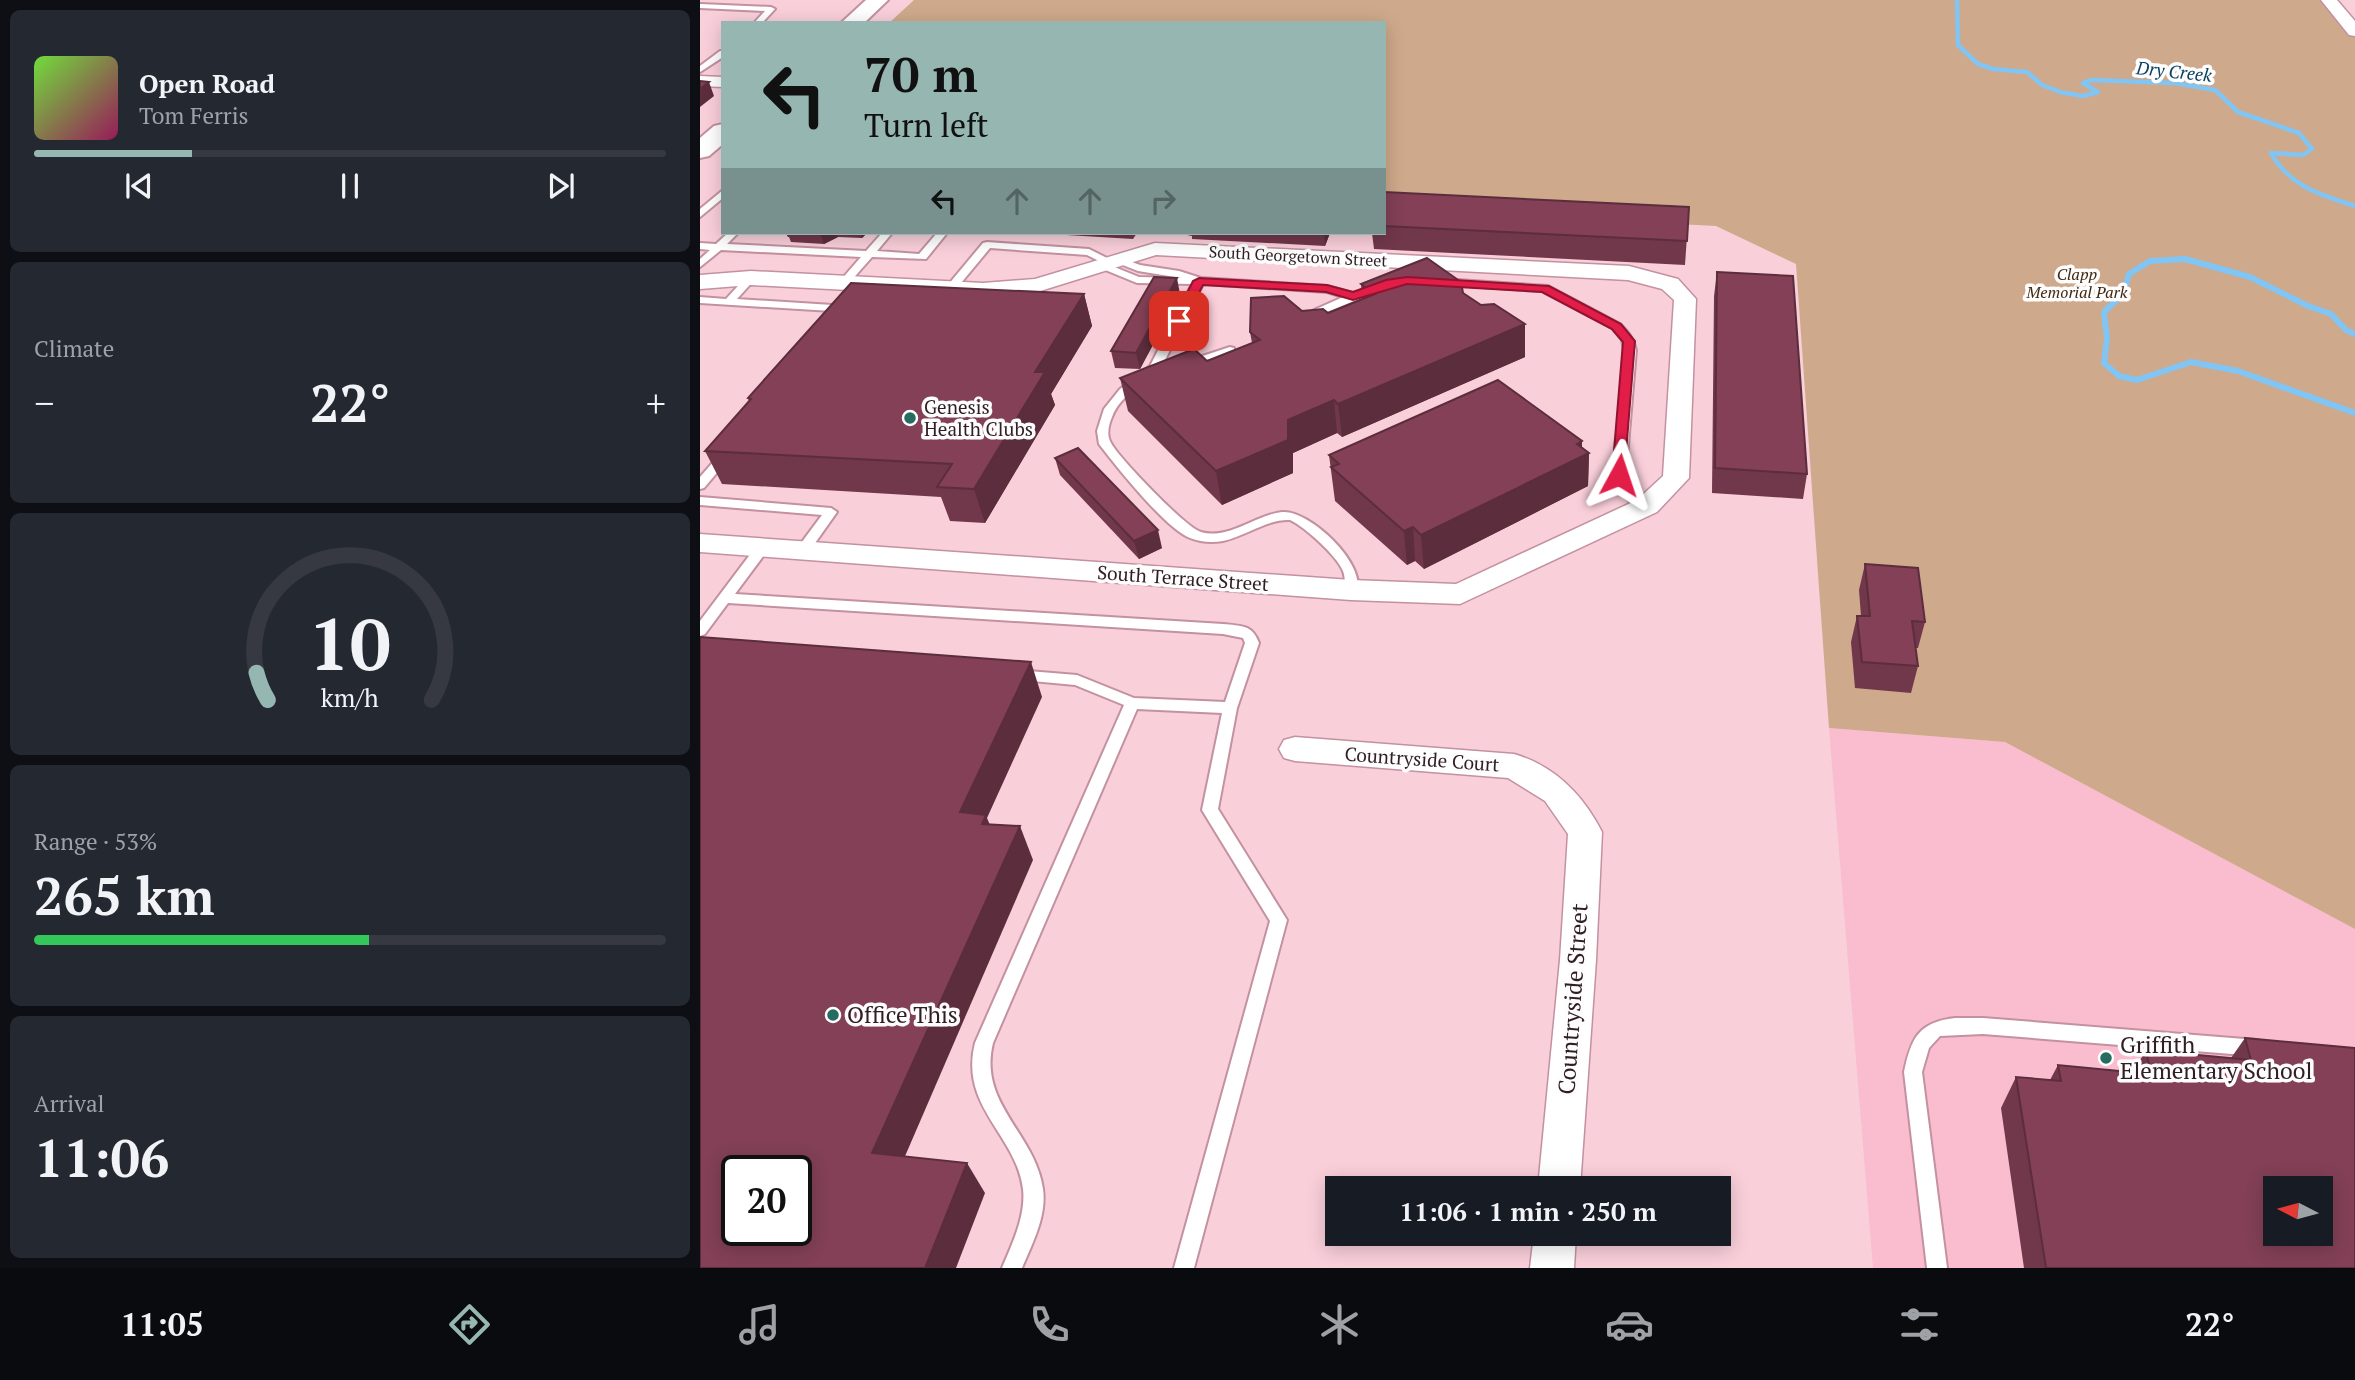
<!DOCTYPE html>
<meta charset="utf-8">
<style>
body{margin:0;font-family:"PT Serif",serif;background:#242831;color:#f1f3f6;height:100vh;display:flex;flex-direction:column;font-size:26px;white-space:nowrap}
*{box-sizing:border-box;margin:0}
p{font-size:23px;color:#9ea1a6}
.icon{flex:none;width:38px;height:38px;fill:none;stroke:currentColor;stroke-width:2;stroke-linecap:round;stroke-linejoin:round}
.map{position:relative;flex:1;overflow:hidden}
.drawer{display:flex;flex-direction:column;gap:10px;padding:10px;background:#0d0f14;width:700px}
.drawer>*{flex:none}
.banner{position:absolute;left:21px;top:21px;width:665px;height:214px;border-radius:0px;box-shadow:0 4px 18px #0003;background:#96b6b2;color:#111;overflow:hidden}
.needle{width:46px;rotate:276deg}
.fabs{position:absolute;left:1563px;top:1176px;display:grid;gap:14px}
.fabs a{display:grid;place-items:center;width:70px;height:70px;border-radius:0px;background:#171b24;box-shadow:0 4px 18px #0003;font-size:35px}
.speed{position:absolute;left:21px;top:1155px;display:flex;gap:14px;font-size:35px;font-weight:700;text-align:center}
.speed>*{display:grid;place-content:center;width:91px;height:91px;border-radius:50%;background:#171b24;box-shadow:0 4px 18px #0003;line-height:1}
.speed .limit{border:4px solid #111;border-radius:10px;background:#fff;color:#111}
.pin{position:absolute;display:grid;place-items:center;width:60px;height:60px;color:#fff;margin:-30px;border-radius:14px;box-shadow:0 4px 10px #0006}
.me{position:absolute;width:77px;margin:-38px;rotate:5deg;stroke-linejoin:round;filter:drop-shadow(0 0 5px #0008)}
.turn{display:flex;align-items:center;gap:24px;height:147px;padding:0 28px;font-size:32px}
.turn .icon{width:91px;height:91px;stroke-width:2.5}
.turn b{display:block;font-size:49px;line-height:60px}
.lanes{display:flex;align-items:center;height:66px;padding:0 28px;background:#0003;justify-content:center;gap:35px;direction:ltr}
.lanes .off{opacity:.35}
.big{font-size:52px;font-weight:700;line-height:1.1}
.drawer .card{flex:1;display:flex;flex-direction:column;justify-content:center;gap:10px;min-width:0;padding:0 24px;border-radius:10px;background:#242831}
.drawer .dial{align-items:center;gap:0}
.dial svg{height:182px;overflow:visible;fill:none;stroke:#363941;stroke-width:7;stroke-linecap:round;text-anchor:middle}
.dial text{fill:#f1f3f6;stroke:none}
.song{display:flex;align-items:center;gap:21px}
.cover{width:84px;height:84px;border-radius:10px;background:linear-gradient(135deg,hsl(100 70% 55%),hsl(330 70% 35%))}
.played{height:7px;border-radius:4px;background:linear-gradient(90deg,#96b6b2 25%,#363941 25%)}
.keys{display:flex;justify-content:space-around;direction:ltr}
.heat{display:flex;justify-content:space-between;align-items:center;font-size:38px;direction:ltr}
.charge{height:10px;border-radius:5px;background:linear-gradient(90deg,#34c759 53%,#363941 0)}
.trip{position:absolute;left:625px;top:1176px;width:406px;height:70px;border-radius:0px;background:#171b24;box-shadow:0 4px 18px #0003;font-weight:700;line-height:70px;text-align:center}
.tab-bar{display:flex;height:112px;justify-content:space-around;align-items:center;background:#090b0e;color:#9ea1a6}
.tab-bar .icon{width:49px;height:49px}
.tab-bar .current{color:#96b6b2}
.tab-bar b{font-size:32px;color:#f1f3f6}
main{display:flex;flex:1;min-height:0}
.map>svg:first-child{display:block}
.built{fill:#f9bdcf;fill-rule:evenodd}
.green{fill:#cfa98b}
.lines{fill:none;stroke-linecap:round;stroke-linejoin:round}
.stream-far1{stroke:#81c5f4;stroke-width:4.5}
.stream{stroke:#81c5f4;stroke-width:6}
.service-casing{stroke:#c391a0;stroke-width:4}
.minor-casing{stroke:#c391a0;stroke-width:3}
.secondary-casing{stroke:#c391a0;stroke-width:4}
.service{fill:#fff;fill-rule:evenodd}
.minor{fill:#fff;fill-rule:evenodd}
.secondary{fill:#fff;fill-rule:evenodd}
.wall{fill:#71374b}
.shaded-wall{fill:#5c2d3d}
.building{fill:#834057;stroke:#5c2d3d;stroke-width:2;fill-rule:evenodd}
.route{fill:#e11d48;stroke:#92132f;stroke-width:2}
.poi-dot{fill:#276c60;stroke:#fdfdfd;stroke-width:2.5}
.labels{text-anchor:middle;stroke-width:7;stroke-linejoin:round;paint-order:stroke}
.far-street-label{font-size:16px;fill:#311e24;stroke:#fdfdfd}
.far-park-label{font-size:16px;font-style:italic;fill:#412812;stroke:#fdfdfd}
.far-water-label{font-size:18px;font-style:italic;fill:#0c4362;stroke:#fdfdfd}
.poi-label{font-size:19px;fill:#311e24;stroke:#fdfdfd;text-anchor:start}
.street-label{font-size:19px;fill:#311e24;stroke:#fdfdfd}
.near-street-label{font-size:23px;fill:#311e24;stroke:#fdfdfd}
.near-poi-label{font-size:23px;fill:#311e24;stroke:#fdfdfd;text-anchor:start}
</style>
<main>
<section class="drawer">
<div class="card">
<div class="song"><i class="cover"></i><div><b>Open Road</b><p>Tom Ferris</p></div></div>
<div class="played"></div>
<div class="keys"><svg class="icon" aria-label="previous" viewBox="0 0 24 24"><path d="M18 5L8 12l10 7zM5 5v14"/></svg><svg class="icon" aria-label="pause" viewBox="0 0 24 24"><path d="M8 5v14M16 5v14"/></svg><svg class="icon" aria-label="next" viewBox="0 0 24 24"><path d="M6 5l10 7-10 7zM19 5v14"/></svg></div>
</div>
<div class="card"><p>Climate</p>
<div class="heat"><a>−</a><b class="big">22°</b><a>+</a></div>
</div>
<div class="card dial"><svg viewBox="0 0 100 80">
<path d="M14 69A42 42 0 1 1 86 69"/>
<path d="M14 69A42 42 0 0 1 9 57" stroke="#96b6b2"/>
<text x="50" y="56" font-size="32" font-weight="700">10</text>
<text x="50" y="72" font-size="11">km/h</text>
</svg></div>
<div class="card"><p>Range · 53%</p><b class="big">265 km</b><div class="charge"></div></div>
<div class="card"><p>Arrival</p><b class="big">11:06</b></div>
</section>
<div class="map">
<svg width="1655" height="1268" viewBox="0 0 1655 1268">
<rect width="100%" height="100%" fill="#f9cfda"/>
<!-- built -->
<path class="built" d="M 1129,728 L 1305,742 L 1655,929 L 1655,1268 L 1173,1268 ZM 1575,1188 L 1620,1188 L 1620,1234 L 1575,1234 Z"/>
<!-- green -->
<path class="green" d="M 214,0 L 1624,0 L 1655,37 L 1655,929 L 1305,742 L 1129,728 L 1096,264 L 1016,226 L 684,209 L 684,23 L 189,23 Z"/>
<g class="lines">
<!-- stream-far1 -->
<path class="stream-far1" d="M 1257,0 L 1258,45 L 1278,64 L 1293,69 L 1327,72 L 1342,85 L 1360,92 L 1383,96 L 1398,92 L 1383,83 L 1391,80 L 1475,83 L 1515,90 L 1538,112 L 1599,133 L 1612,149 L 1603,155 L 1571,153 C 1589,186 1621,195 1655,206"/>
<!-- stream -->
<path class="stream" d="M 1655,334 L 1646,330 L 1631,314 L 1608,306 L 1550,277 L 1485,259 L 1450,261 L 1429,274 L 1423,294 L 1404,312 L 1407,339 L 1404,363 L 1419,376 L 1437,380 L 1491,362 L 1538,371 L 1655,413"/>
<defs>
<g id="service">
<path d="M 0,4 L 71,7 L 75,9 L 62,23 L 54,23 L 65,11 L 0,8 Z"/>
<path d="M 20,51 L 23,51 L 23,57 L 0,72 L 0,66 Z"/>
<path d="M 23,190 L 23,198 L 0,217 L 0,209 Z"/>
<path d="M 28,233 L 38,233 L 27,244 L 166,251 L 182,233 L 192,233 L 177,251 L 219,254 L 237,233 L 247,233 L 226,259 L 172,257 L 149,283 L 145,284 L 140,281 L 161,257 L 21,250 L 0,267 L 0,259 L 10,250 L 0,249 L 0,243 L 16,244 Z"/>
<path d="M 287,242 L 389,249 L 413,261 L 418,257 L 440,265 L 479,271 L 501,278 L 627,286 L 653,293 L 677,285 L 681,286 L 681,290 L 622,314 L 610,323 L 605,320 L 614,310 L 643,297 L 627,292 L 503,284 L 463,364 C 448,385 422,391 412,417 C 409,424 406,435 411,443 C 419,458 486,528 501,532 C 529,540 555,515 582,512 C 609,509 669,566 656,593 L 646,593 C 644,586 646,579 643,571 C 637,556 605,527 590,520 C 567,519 546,536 523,541 C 512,543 500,542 490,538 C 466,529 416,466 399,444 L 397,431 L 404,409 L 420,389 L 450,366 L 492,284 L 437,283 L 398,267 L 397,265 L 401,262 L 387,255 L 290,248 L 256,289 L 248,289 L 248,285 L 283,243 ZM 415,262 L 438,271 L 481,278 L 439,277 L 412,266 Z"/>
<path d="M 51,275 L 56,278 L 37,299 L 148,306 L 153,309 L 148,312 L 0,303 L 0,297 L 26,299 L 47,276 Z"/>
<path d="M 742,279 L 848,286 L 920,324 C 928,332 934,339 936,350 L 925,481 L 931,489 L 951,503 L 953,506 L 951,509 C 935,511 921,494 913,481 L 924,350 L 922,340 L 912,328 L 842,291 L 738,284 L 737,282 Z"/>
<path d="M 530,347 L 534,348 L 534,352 L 487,366 L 481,363 Z"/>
<path d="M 26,451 L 32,455 L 4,488 L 0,489 L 0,477 L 22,452 Z"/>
<path d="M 0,497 L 131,508 L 137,512 L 108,553 L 103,554 L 96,550 L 122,515 L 0,505 Z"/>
<path d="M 63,543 L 70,547 L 35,594 L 523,624 C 541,626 552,624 559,643 L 537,708 L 518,809 L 587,920 L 494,1268 L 474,1268 L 570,921 L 502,810 L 522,713 L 437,709 L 293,1043 C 278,1104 335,1133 343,1189 C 347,1216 332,1244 322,1268 L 302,1268 C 312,1244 326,1216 323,1189 C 316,1134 259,1107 275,1043 L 424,705 L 375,685 L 311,679 L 309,675 L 311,671 L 316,670 L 377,675 L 434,698 L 525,702 L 545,643 L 543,638 L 523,634 L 28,603 L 5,634 L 0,636 L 0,621 L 58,544 Z"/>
<path d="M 1255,1018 L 1283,1018 L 1557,1040 L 1563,1042 L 1566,1048 L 1563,1054 L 1557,1056 L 1283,1034 L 1240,1036 L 1229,1048 L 1222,1072 L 1247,1268 L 1227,1268 L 1204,1072 C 1211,1039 1218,1022 1255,1018 Z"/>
</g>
<g id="minor">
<path d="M 1621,0 L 1637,0 L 1655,21 L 1655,36 L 1649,35 Z"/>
<path d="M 0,76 L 23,77 L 23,87 L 0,86 Z"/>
<path d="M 455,243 L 929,266 L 978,279 L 996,299 L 989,478 L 957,512 L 760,604 L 651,600 L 0,552 L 0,534 L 651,580 L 756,584 L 937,500 L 963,476 L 974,300 L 962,289 L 928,280 L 456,255 L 337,292 L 283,297 L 51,285 L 0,289 L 0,275 L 51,271 L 283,283 L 335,279 Z"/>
<path d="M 595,737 L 814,754 C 855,766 883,795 902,832 L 896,960 L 880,1188 L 838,1188 L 860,960 L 868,834 L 845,801 L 808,778 L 595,761 L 584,758 L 579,749 L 584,740 Z"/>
<path d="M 834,1234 L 876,1234 L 874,1268 L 830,1268 Z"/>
</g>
<g id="secondary">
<path d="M 166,0 L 188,0 L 164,23 L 141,23 Z"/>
<path d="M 23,124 L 23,144 L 9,156 L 0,158 L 0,138 L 14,126 Z"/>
</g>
</defs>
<!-- service casing -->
<use href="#service" class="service-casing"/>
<!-- minor casing -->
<use href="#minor" class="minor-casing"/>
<!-- secondary casing -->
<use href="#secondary" class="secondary-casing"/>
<!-- service -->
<use href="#service" class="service"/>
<!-- minor -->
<use href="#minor" class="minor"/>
<!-- secondary -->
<use href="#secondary" class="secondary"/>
</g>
<!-- wall -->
<g class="wall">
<path d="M 684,192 L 989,207 L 985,265 L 674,249 L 672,233 L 684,233 Z"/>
<path d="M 67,233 L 167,233 L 162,238 L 138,237 L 124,244 L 91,242 L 89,237 L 88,237 L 86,234 Z"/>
<path d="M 333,233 L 437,233 L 433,239 Z"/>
<path d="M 483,233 L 630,233 L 625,246 L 492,239 L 492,236 L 487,235 Z"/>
<path d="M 1017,272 L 1107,474 L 1103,499 L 1012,493 L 1014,296 Z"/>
<path d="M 661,284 L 763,293 L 825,357 L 642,437 L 637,433 L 593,453 L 593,473 L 522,505 L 428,411 L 420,378 L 507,361 L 552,343 L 550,332 L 602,311 L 628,313 L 662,299 Z"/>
<path d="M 384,294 L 392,326 L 351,394 L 355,405 L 285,523 L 250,521 L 241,497 L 22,484 L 5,451 L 49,401 L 48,398 Z"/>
<path d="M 480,294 L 440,369 L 415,368 L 411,351 Z"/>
<path d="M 882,441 L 882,447 L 889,453 L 888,486 L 724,569 L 715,561 L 707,565 L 635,501 L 629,455 Z"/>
<path d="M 355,458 L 462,548 L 439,559 L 360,475 Z"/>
<path d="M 1165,564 L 1225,622 L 1218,648 L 1215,648 L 1218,666 L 1211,693 L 1155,688 L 1151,642 L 1157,616 L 1161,616 L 1159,590 Z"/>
<path d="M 1545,1038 L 1655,1268 L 1324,1268 L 1301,1108 L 1316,1077 L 1350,1080 L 1358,1065 L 1433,1072 L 1446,1050 L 1531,1058 Z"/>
</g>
<!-- shaded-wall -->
<g class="shaded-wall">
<path d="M 9,82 L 14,96 L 0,107 L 0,89 Z"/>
<path d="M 120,233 L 136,233 L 138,237 L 124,244 Z"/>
<path d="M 160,233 L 167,233 L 162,238 Z"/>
<path d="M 624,233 L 630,233 L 625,246 Z"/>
<path d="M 477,278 L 480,294 L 440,369 L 436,353 Z"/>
<path d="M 384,294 L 392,326 L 351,394 L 355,405 L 285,523 L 274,489 L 335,372 Z"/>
<path d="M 825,324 L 825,357 L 642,437 L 638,404 Z"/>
<path d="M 634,400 L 637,433 L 593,453 L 593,473 L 522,505 L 516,471 L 588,420 Z"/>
<path d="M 882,441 L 881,457 L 889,453 L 888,486 L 724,569 L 721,535 Z"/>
<path d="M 713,527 L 715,561 L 707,565 L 704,531 Z"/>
<path d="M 458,530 L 462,548 L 439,559 L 434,541 Z"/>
<path d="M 331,662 L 342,697 L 287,818 L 300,849 L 260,812 Z"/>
<path d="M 320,826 L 333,860 L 193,1184 L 172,1153 Z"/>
<path d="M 267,1163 L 285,1193 L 256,1268 L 225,1268 Z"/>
</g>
<!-- building -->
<g class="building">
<path d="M 0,81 L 9,82 L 0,89 Z"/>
<path d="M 684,192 L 989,207 L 987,241 L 684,226 Z"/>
<path d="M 727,258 L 761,282 L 763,293 L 781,305 L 794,304 L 825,324 L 638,404 L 634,400 L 588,420 L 588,440 L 516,471 L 420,378 L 494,349 L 507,361 L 560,340 L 550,332 L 551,298 L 584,296 L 602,311 L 623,309 L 628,313 L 675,294 L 661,284 Z"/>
<path d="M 1017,272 L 1093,276 L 1107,474 L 1015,468 Z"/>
<path d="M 454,277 L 477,278 L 436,353 L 411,351 Z"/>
<path d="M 151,283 L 384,294 L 335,372 L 345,372 L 274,489 L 237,487 L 252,464 L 5,451 L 51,399 L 48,398 Z"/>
<path d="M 798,380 L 882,441 L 877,444 L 889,453 L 721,535 L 713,527 L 704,531 L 631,467 L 639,464 L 629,455 Z"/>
<path d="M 378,448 L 458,530 L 434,541 L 355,458 Z"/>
<path d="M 1165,564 L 1218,568 L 1225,622 L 1212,621 L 1218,666 L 1162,662 L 1157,616 L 1170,616 Z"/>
<path d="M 0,637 L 331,662 L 260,812 L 286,815 L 282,824 L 320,826 L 172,1153 L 267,1163 L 225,1268 L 0,1268 ZM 37,1171 L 96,1171 L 96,1230 L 37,1230 Z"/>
<path d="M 1545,1038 L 1655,1048 L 1655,1268 L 1346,1268 L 1316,1077 L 1361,1081 L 1358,1065 L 1451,1074 L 1446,1050 L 1551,1060 ZM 1575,1188 L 1620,1188 L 1620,1234 L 1575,1234 Z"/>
</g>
<!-- route -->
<path class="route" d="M 707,277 L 849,286 L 921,324 L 935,341 L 924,478 L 919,479 L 912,475 L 923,342 L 912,329 L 842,292 L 707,284 L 653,300 L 626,292 L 503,285 L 483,324 L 473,321 L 493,281 L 499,278 L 627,285 L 653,292 L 686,280 Z"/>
<!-- markers -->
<g class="poi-dot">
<circle cx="210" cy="418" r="7"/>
<circle cx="133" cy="1015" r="7"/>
<circle cx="1406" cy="1058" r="7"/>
</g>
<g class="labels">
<!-- far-street labels -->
<g class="far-street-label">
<text transform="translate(598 256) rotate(3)" y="6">South Georgetown Street</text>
</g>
<!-- far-park labels -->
<g class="far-park-label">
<text x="1377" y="280">Clapp<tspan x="1377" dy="18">Memorial Park</tspan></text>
</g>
<!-- far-water labels -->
<g class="far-water-label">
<text transform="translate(1474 72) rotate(6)" y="6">Dry Creek</text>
</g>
<!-- poi labels -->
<g class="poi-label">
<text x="224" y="414">Genesis<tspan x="224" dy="22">Health Clubs</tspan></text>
</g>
<!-- street labels -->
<g class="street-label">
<text transform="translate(483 578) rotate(4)" y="7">South Terrace Street</text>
<text transform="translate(722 759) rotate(4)" y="7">Countryside Court</text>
</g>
<!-- near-street labels -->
<g class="near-street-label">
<text transform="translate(873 999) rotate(-86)" y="8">Countryside Street</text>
</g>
<!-- near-poi labels -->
<g class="near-poi-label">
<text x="147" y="1023">Office This</text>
<text x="1420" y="1053">Griffith<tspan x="1420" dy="26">Elementary School</tspan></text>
</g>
</g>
</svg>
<div class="fabs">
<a><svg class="needle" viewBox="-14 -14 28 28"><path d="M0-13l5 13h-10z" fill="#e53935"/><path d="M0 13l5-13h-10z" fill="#9ea1a6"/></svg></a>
</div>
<div class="speed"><div class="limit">20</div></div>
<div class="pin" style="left:479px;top:321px;background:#d93025"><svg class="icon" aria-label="arrive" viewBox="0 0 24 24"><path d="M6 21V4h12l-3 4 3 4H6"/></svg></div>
<svg class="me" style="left:919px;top:475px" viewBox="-20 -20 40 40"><path d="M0-17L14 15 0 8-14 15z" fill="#e11d48" stroke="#fff" stroke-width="4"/></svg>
<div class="trip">11:06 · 1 min · 250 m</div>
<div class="banner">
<div class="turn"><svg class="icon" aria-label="left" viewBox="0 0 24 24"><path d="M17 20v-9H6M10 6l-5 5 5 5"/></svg><div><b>70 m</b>Turn left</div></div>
<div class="lanes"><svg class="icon" aria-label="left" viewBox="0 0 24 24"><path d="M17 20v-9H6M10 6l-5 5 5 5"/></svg><svg class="icon off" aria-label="ahead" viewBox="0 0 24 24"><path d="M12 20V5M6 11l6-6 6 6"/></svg><svg class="icon off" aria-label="ahead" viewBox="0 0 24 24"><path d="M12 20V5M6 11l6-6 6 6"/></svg><svg class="icon off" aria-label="right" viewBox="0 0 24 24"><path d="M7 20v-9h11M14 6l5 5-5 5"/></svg></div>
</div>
</div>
</main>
<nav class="tab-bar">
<b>11:05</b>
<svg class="icon current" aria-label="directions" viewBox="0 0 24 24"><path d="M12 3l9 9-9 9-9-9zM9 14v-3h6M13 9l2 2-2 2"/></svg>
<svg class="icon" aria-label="music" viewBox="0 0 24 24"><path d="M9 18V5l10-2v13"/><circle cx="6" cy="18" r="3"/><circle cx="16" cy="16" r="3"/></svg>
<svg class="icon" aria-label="phone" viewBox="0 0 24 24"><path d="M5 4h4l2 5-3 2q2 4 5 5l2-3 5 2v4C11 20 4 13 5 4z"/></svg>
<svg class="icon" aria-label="climate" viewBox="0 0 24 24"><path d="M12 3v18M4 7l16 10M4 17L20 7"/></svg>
<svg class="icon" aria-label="car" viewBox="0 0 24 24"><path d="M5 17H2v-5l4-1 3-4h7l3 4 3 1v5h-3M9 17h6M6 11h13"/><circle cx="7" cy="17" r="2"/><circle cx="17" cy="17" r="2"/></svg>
<svg class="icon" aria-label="filters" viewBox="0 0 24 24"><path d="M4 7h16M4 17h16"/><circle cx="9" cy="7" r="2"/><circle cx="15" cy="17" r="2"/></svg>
<b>22°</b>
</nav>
